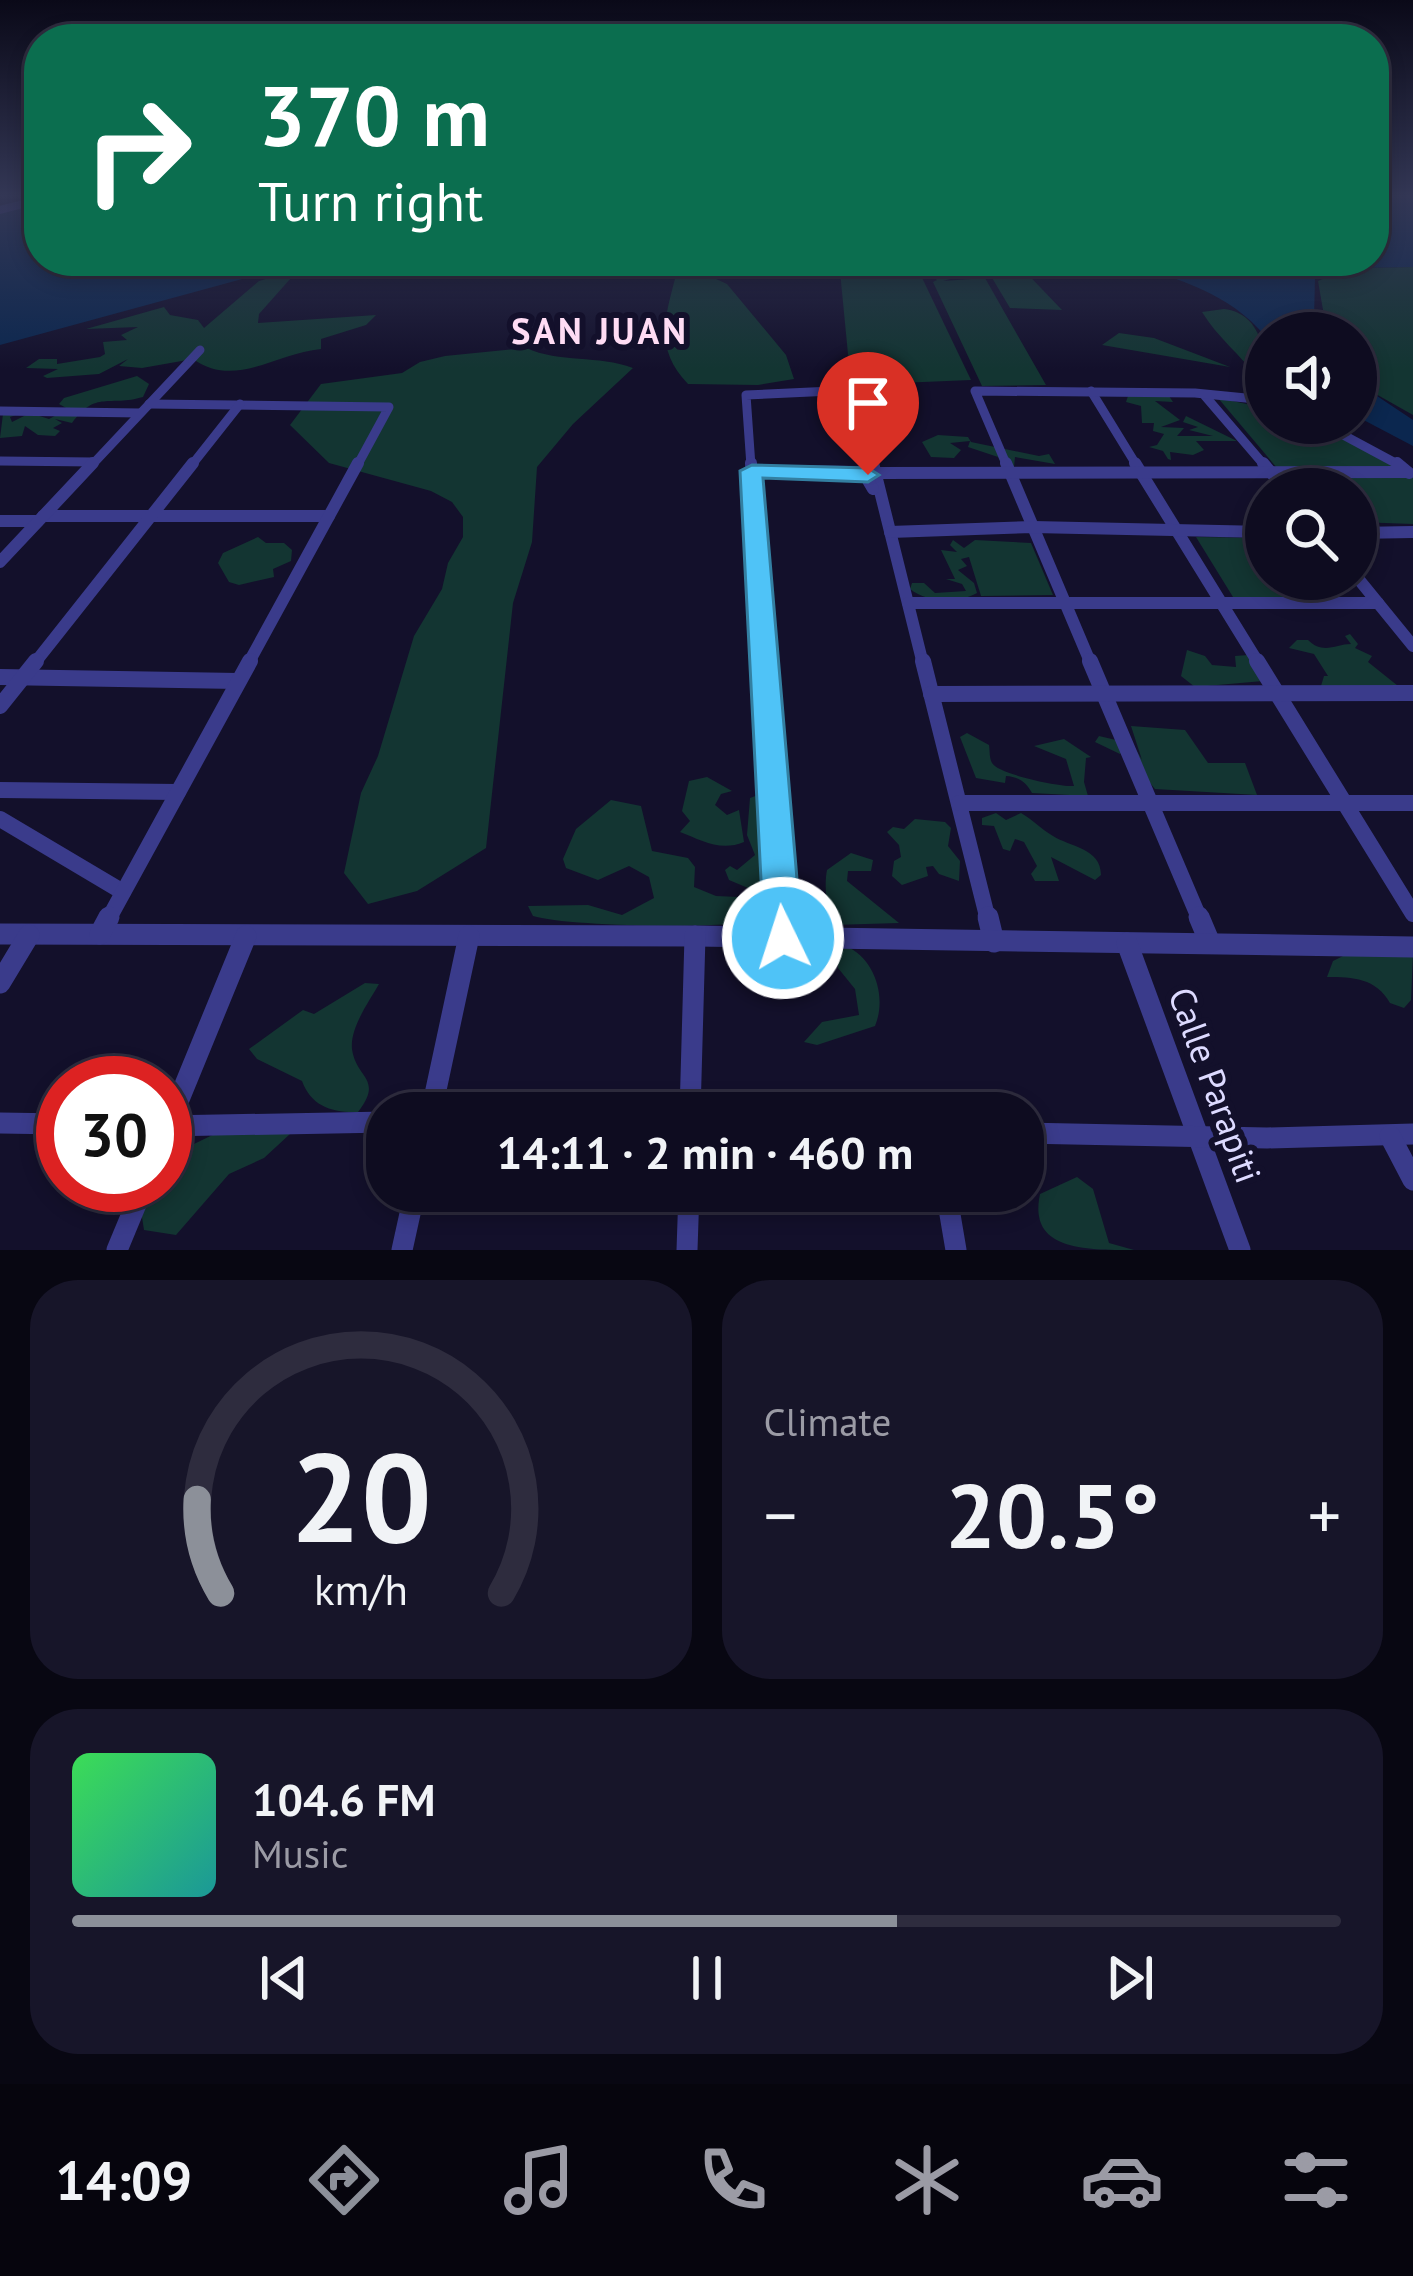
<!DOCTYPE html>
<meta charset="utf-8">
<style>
body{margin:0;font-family:"PT Sans",sans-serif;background:#171529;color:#f1f3f6;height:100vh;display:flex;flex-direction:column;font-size:45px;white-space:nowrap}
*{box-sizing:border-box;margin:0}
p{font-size:39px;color:#9b9ba5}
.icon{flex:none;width:66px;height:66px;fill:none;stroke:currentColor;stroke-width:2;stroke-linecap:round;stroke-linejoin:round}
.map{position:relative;height:1250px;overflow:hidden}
.panel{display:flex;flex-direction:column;gap:30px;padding:30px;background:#080712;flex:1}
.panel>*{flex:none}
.hud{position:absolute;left:24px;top:24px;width:1365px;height:252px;border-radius:48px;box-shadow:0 6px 18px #0003,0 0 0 3px #2e2c3e;background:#0b6e4f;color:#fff;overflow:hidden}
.fabs{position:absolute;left:1245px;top:312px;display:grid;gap:24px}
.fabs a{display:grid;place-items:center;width:132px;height:132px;border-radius:50%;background:#0e0c20;box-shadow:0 6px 18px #0003,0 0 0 3px #2e2c3e;font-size:60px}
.speed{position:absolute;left:36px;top:1056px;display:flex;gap:24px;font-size:60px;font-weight:700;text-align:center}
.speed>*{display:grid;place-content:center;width:156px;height:156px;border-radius:50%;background:#0e0c20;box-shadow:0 6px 18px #0003,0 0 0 3px #2e2c3e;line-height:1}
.speed .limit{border:18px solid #d22;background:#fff;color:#111}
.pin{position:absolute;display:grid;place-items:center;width:102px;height:102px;color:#fff;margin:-123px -51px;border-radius:50% 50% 50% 0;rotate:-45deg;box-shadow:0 0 12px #0007}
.pin .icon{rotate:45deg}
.me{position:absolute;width:132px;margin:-66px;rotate:356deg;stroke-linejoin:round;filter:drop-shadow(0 0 9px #0008)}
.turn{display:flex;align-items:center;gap:42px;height:252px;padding:0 36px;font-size:54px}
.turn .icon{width:156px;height:156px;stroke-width:2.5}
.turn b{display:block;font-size:84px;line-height:102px}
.big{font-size:90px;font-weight:800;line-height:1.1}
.panel .widget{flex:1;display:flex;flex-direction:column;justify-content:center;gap:18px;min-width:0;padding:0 42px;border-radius:48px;background:#171529}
.panel .dial{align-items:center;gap:0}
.dial svg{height:312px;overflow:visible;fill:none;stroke:#2e2c3e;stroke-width:7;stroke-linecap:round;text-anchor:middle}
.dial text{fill:#f1f3f6;stroke:none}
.song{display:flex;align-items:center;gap:36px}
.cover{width:144px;height:144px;border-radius:18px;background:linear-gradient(135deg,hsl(130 70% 55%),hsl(180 70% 35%))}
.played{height:12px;border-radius:6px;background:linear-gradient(90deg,#8c9099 65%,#2e2c3e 65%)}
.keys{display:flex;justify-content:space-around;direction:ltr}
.heat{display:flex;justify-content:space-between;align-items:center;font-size:66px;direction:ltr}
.panel .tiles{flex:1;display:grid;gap:30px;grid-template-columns:1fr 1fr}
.widget:last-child{grid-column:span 2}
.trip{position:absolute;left:366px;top:1092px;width:678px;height:120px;border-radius:48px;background:#0e0c20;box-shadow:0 6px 18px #0003,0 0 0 3px #2e2c3e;font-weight:800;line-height:120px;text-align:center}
.dock{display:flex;height:192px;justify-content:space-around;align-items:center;background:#06050d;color:#9b9ba5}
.dock .icon{width:84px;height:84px}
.dock .active{color:#8c9099}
.dock b{font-size:54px;color:#f1f3f6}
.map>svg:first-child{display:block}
.green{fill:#133532}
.water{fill:#0b274f}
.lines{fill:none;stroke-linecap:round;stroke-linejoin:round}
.street-far4{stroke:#3a3b8b;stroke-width:8}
.street-far3{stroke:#3a3b8b;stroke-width:9}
.street-far2{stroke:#3a3b8b;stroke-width:12}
.street-far1{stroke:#3a3b8b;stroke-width:16}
.street{stroke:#3a3b8b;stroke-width:21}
.route{fill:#4fc3f7;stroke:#337fa1;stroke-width:3}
.labels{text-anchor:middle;stroke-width:12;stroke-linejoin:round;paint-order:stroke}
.far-district-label{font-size:36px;font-weight:bold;letter-spacing:3px;fill:#ffdcf4;stroke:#13102b}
.near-street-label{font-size:36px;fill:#dddaff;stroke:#13102b}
</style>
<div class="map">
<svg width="1413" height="1250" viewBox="0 0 1413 1250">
<rect width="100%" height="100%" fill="#13102b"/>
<!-- green -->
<g class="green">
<path d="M 839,261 L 914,261 L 971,380 L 851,385 Z"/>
<path d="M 917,261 L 966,261 L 971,273 L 943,281 L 985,278 L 1046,385 L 982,386 L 933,282 L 937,280 Z"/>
<path d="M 982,261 L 1015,261 L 1062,310 L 1010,308 Z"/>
<path d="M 1413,267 L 1413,415 L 1367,389 L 1356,376 L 1356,333 L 1327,333 L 1318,281 L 1348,268 Z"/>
<path d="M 299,269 L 259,314 L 258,323 L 376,315 L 366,325 L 321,339 L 321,349 C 276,353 235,389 193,359 L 142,368 L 119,366 L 128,359 L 99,374 L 47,378 L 43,376 L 58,369 L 26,368 L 39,359 L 57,359 L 57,364 L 100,357 L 105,354 L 103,342 L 127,340 L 121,335 L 138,327 L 86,329 L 164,307 L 170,315 L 198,320 L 204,328 L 259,281 Z"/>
<path d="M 676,275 L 714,278 L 727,284 L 786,355 L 794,379 L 758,385 L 688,384 C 654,349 665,317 676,275 Z"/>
<path d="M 1224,309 C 1264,314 1266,357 1266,390 L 1252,383 L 1258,379 C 1241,355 1217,337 1202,312 Z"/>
<path d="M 1119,333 L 1154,338 L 1230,367 L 1102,345 Z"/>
<path d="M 526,348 C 560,363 598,355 633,368 L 573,424 L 537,467 L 532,542 L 513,603 L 486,848 L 417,891 L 368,904 L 344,873 L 361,793 L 378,756 L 414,636 L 442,589 L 448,563 L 463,537 L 463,517 L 452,502 L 431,491 L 329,463 L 290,425 L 321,384 L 402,373 L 420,362 L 445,356 Z"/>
<path d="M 137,376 L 149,384 L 143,397 C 109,407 96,390 72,423 L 55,419 L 62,423 L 53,428 L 60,431 L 55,436 L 38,435 L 25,426 L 22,436 L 0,438 L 3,414 L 16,415 L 10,417 L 12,422 L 30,413 L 49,419 L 68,409 L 59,404 L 64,398 Z"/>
<path d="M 1128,396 L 1169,396 L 1173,402 L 1155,401 L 1180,420 L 1161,427 L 1184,428 L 1177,436 L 1213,436 L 1189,430 L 1198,427 L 1183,422 L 1186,416 L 1237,441 L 1196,441 L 1204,450 L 1193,455 L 1170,452 L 1171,460 L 1168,459 L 1163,451 L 1149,447 L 1157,445 L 1164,434 L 1153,431 L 1154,423 L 1142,423 L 1141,406 L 1126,402 Z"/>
<path d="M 1218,398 L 1266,408 L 1266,423 L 1317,423 L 1405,466 L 1277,468 Z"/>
<path d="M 938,435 L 968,437 L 971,442 L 1039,456 L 1049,454 L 1055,464 L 1015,457 L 1014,467 L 1001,463 L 998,457 L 968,447 L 970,441 L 950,443 L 961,450 L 954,458 L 931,457 L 922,442 Z"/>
<path d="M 1413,474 L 1413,524 L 1356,522 L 1356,489 L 1300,489 L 1287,475 Z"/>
<path d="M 258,537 L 266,543 L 284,543 L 292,550 L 291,561 L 273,569 L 274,577 L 239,585 L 229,582 L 218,563 L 223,553 Z"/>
<path d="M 1196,537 L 1266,538 L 1266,579 L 1292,579 L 1305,598 L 1233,597 Z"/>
<path d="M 953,540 L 964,548 L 975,540 L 1031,543 L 1053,595 L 981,596 L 969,557 L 961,559 L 967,566 L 958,570 L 974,583 L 977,593 C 957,604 928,603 910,589 L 912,583 L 924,583 L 935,593 L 966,591 L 962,584 L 946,579 L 955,579 L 941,550 L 957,552 L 950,545 Z"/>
<path d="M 1350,634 L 1358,644 L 1355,648 L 1372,656 L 1368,662 L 1398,686 L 1321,686 L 1324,676 L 1328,676 L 1314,654 L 1289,648 L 1297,640 L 1308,640 C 1323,655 1336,644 1351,644 L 1345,636 Z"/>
<path d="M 1187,650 L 1205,656 L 1212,665 L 1236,667 L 1235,656 L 1248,655 L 1263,681 L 1195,687 L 1181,676 Z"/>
<path d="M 1131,726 L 1185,730 L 1208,763 L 1245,763 L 1257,795 L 1155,789 L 1123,750 L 1120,754 L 1095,742 L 1099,736 L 1133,744 L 1142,760 Z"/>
<path d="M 967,733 L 989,745 C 990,751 989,757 992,763 C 998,774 1059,787 1074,786 L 1066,759 L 1034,746 L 1064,739 L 1091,757 L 1086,758 L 1084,782 L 1088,796 L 1032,793 C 1026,782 1019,777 1006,776 L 1005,783 L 976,778 L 960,737 Z"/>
<path d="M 707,777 L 732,791 L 721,794 L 715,805 L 727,815 L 739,810 L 744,842 C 720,852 701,840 680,832 L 690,821 L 682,811 L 689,781 Z"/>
<path d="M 758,795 L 766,797 L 792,897 L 788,905 L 729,880 L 725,870 L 730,866 L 737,870 L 755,855 L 747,835 L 750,798 Z"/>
<path d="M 611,800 L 641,806 L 652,851 L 688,858 L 695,867 L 694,887 L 716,896 L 762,898 L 780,916 C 753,931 567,927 533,916 L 528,906 L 588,905 L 622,915 L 654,898 L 649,877 L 629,866 L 598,880 L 566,868 L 563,859 L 576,829 Z"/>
<path d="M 996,813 L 1006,820 L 1021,813 C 1033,820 1041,829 1053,836 C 1070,847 1101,848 1101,875 L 1095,880 L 1051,857 L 1059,881 L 1035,881 L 1031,874 L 1037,866 L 1024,842 L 1015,839 L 1010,851 L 1003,849 L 994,826 L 982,825 L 982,818 Z"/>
<path d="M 915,819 L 945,822 L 951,828 L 948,846 L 960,861 L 959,881 L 939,874 L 933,866 L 926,867 L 928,876 L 902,885 L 892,876 L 894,861 L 901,857 L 899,845 L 887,832 L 893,827 L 904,829 Z"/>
<path d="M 851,853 L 873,860 L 871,871 L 848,871 L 847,881 L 899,923 L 833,925 L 836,923 C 826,911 824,885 827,870 Z"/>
<path d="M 846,946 C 875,959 887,997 875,1026 L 817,1045 L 804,1042 L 822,1022 L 859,1015 L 855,989 L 838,968 L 838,956 Z"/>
<path d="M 1413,954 L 1411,1000 L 1404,1008 L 1390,1003 C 1376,978 1353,977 1327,977 L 1333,961 L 1343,956 Z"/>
<path d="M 365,983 L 379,984 C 369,1002 350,1027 352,1049 C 356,1079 384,1078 358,1112 C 332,1113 311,1106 302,1081 L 257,1059 L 249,1049 L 303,1010 L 314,1014 Z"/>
<path d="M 227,1128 L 290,1134 L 264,1158 L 229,1174 L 176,1235 L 144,1230 L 139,1198 L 142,1185 L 165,1185 L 165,1158 Z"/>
<path d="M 1077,1177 L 1093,1189 L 1109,1243 L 1134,1250 C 1083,1250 1028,1250 1040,1194 Z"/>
</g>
<!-- water -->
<g class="water">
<path d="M 1374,194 L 1413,194 L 1413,267 L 1336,268 L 1315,279 L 1314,320 L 1321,333 L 1266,333 L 1266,337 C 1229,292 1178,280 1124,261 L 1374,261 Z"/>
<path d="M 39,205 L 39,261 L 308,261 L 0,345 L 0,213 Z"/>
<path d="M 1356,382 L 1413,420 L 1413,446 L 1356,416 Z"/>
</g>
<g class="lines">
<!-- street-far4 -->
<path class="street-far4" d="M 0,210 L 39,200"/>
<!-- street-far3 -->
<g class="street-far3">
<path d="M 1091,391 L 1137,466"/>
<path d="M 1205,396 L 1265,466"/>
<path d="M 149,404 L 389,407 L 357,466"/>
<path d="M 0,411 L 140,413"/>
<path d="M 1321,423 L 1401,466"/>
<path d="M 0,461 L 94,462"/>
<path d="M 91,466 L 200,350"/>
<path d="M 191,466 L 240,404"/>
<path d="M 751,466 L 746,395 L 854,390 L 873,466"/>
<path d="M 1007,466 L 975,391 L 1195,393 L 1266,400"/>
</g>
<!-- street-far2 -->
<g class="street-far2">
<path d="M 751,463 L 764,664"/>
<path d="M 873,463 L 923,664"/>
<path d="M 1006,463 L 1091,664"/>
<path d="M 1135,463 L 1259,664"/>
<path d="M 1263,463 L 1285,489"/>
<path d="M 1397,463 L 1409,473"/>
<path d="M 752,471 L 863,472 L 873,489"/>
<path d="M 876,473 L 1407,472"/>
<path d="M 43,516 L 329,516"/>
<path d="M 0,521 L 38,521"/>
<path d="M 890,532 L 1033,527 L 1266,532"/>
<path d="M 1356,533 L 1413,532"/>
<path d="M 0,562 L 93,463"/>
<path d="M 1356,576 L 1413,646"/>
<path d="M 908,603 L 1378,603"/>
<path d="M 34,664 L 193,463"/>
<path d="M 248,664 L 358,463"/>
</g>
<!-- street-far1 -->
<g class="street-far1">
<path d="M 764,661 L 782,920"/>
<path d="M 923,661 L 988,920"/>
<path d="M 1090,661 L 1200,920"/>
<path d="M 1257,661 L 1413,914"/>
<path d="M 0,677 L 238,681"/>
<path d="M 931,694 L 1413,693"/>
<path d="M 0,706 L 36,661"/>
<path d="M 0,790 L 178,792"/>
<path d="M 959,803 L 1413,803"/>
<path d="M 0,819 L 123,892"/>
<path d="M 108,920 L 250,661"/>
</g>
<!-- street -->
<g class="street">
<path d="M 782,917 L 783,938"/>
<path d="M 988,917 L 994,942"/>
<path d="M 1199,917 L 1210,943"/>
<path d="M 0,934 L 695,936 L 1413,947"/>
<path d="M 100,934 L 109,917"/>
<path d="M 1127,943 L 1240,1250"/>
<path d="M 0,983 L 29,935"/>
<path d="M 431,1113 L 469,936"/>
<path d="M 690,1113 L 695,936"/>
<path d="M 0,1123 L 63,1124"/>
<path d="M 165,1126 L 387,1122"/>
<path d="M 166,1131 L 246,936"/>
<path d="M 1023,1133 L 1267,1138 L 1413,1134"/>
<path d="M 1390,1136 L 1413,1180"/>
<path d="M 946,1191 L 956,1250"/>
<path d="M 117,1250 L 144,1185"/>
<path d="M 402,1250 L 415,1191"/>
<path d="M 687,1250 L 689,1191"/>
</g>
</g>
<!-- sky -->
<linearGradient id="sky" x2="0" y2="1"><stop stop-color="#0a0918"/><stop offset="0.53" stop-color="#333755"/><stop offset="1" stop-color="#333755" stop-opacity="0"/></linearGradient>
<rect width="1413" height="369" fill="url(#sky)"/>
<!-- route -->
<path class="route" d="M 752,465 L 868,468 L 879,475 L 868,482 L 763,478 L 802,938 L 796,950 L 783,955 L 770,950 L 764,938 L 740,471 Z"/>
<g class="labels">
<!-- far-district labels -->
<g class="far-district-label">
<text x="600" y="344">SAN JUAN</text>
</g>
<!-- near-street labels -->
<g class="near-street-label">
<text transform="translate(1215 1085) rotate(70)" y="13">Calle Parapiti</text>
</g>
</g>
</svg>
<div class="fabs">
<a><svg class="icon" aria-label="sound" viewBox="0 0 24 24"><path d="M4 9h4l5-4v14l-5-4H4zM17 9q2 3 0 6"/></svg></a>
<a><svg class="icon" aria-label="search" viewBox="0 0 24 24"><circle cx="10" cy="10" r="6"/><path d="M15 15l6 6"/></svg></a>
</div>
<div class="speed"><div class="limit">30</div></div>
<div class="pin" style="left:868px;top:475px;background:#d93025"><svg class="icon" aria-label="arrive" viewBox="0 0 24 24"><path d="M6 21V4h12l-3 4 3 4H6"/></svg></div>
<svg class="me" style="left:783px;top:938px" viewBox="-20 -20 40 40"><circle r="17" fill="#4fc3f7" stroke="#fff" stroke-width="3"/><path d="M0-11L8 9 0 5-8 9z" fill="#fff"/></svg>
<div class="trip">14:11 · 2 min · 460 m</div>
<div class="hud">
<div class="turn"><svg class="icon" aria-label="right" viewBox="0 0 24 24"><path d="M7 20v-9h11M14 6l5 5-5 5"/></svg><div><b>370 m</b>Turn right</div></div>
</div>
</div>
<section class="panel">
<div class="tiles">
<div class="widget dial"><svg viewBox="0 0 100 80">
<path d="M14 69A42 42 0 1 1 86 69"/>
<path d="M14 69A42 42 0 0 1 8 45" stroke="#8c9099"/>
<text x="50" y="56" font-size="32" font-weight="700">20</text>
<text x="50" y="72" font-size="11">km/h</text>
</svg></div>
<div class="widget"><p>Climate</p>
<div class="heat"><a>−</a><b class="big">20.5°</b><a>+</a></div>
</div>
<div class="widget">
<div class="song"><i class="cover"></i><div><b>104.6 FM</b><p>Music</p></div></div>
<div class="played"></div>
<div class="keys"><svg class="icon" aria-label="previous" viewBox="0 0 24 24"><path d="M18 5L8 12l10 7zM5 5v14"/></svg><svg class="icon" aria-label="pause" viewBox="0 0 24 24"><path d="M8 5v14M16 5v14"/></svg><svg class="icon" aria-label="next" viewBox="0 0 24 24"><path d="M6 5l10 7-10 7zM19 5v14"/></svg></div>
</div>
</div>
</section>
<nav class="dock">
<b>14:09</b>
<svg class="icon active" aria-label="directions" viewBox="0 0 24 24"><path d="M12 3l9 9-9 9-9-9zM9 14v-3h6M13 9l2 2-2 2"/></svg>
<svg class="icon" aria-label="music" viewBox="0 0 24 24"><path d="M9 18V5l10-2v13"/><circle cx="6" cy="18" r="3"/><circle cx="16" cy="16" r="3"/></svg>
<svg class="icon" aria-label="phone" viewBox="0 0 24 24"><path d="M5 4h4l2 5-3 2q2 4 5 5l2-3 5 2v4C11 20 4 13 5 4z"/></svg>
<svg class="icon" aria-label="climate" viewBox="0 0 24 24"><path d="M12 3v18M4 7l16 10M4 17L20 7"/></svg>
<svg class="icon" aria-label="car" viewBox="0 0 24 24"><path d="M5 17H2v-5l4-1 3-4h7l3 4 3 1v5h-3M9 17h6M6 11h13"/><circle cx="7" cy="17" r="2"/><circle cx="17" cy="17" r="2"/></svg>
<svg class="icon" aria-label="filters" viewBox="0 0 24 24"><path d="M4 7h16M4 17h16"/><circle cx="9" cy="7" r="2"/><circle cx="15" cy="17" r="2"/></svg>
</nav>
